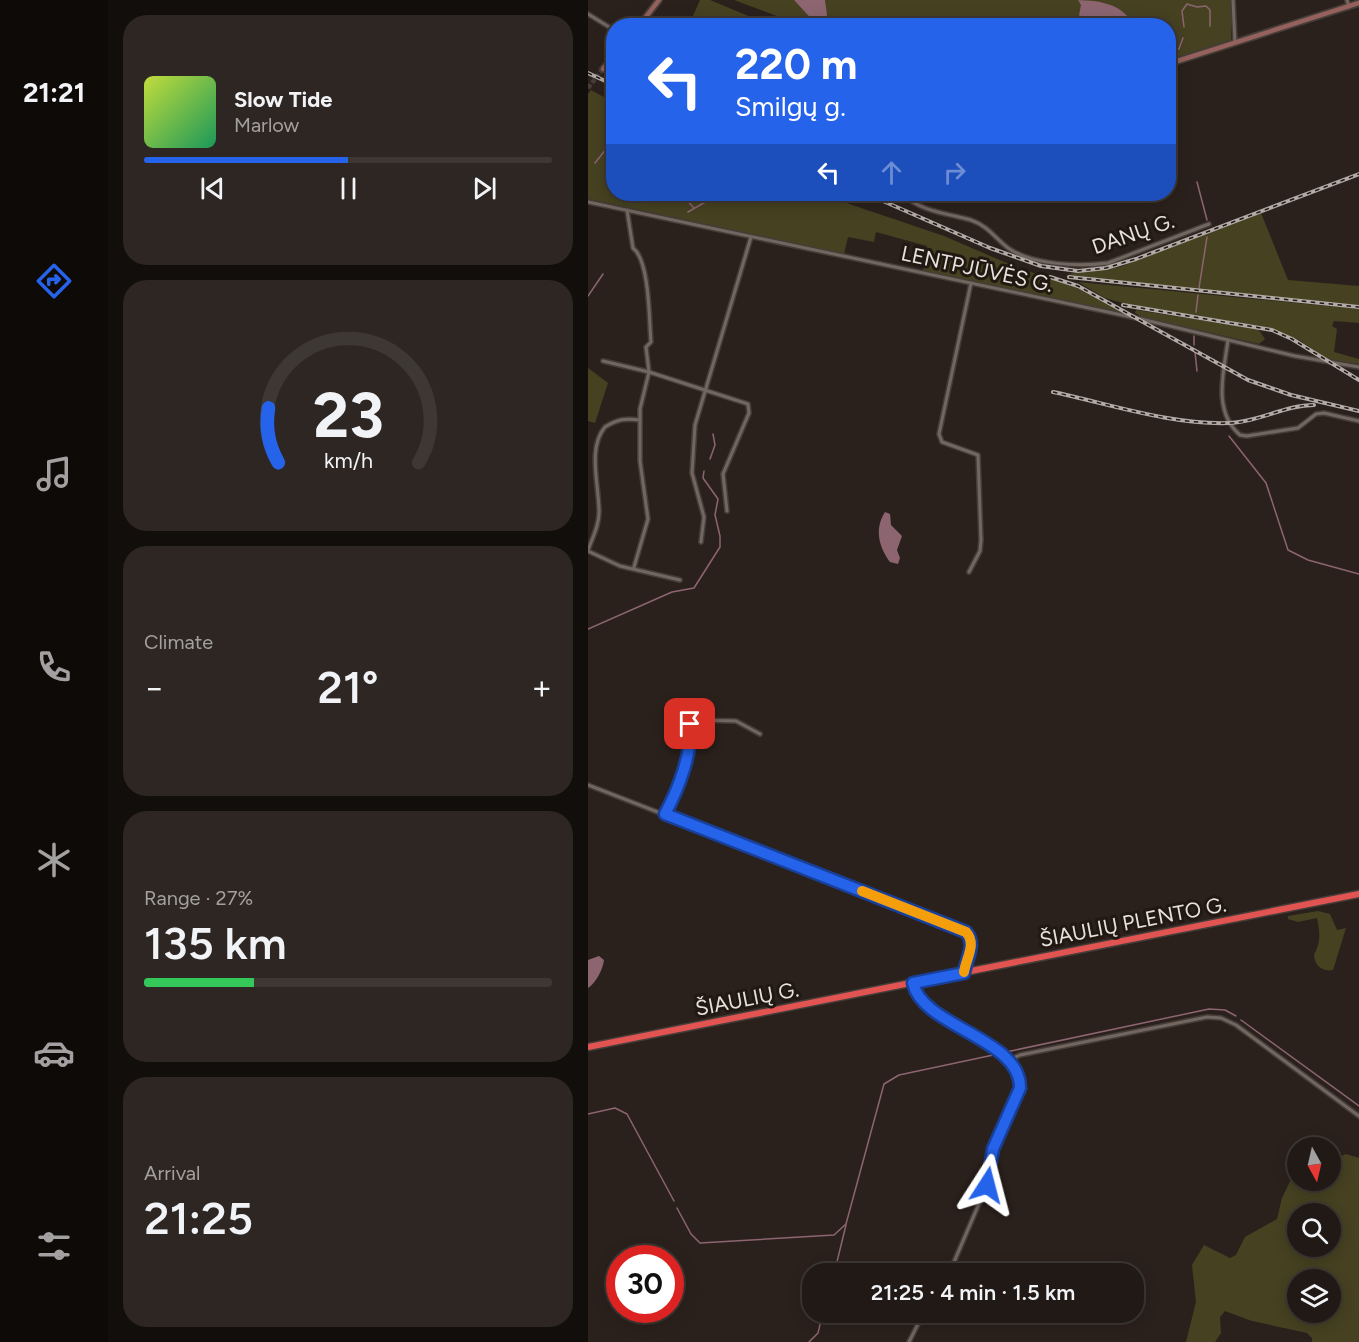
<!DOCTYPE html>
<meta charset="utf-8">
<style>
body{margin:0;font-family:Figtree,sans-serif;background:#2d2622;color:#f1f3f6;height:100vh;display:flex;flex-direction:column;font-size:22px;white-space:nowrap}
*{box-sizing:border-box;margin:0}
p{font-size:20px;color:#a2a0a0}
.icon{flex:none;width:33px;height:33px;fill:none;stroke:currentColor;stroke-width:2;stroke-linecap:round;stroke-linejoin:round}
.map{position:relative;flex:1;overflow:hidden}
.side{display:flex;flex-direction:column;gap:15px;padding:15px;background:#120e0c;width:480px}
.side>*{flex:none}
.top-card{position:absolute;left:18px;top:18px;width:570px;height:183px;border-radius:24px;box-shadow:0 3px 15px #0003,0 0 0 2px #3d3834;background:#2563eb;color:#fff;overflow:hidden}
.needle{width:39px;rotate:172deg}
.tools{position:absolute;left:699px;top:1137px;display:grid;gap:12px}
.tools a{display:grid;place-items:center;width:54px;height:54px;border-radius:50%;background:#201915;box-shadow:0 3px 15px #0003,0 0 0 2px #3d3834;font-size:30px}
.speed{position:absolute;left:18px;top:1245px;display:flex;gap:12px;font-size:30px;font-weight:700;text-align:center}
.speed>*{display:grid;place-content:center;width:78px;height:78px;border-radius:50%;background:#201915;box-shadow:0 3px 15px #0003,0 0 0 2px #3d3834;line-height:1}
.speed .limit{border:9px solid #d22;background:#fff;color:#111}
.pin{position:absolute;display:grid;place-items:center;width:51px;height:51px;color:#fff;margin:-26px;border-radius:12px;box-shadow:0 3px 9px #0006}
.me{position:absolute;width:66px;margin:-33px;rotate:9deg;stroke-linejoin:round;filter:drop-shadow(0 0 4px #0008)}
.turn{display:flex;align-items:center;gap:21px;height:126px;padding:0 30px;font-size:27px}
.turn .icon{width:78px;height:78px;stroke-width:2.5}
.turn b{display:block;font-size:42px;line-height:51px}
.lanes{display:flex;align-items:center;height:57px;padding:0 30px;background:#0003;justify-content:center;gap:30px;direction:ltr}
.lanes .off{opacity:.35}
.big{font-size:45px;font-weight:600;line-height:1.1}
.side .widget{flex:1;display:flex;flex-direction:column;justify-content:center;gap:9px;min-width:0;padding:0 21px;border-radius:24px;background:#2d2622}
.side .dial{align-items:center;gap:0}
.dial svg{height:156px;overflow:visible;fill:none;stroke:#3d3834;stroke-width:7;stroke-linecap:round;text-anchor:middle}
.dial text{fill:#f1f3f6;stroke:none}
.song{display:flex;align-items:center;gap:18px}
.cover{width:72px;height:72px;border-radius:9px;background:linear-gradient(135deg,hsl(70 70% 55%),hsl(150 70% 35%))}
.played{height:6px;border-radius:3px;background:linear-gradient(90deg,#2563eb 50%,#3d3834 50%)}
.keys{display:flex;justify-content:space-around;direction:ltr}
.heat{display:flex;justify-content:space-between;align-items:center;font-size:33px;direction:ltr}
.charge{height:9px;border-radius:4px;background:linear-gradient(90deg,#34c759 27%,#3d3834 0)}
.trip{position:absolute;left:214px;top:1263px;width:342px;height:60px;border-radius:24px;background:#201915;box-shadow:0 3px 15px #0003,0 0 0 2px #3d3834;font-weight:600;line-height:60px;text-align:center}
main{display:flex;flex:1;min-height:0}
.menu{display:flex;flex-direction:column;width:108px;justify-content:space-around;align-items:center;background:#0d0a08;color:#a2a0a0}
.menu .icon{width:42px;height:42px}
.menu .current{color:#2563eb}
.menu b{font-size:27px;color:#f1f3f6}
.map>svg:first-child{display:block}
.green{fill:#454121;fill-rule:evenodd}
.water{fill:#8c6571}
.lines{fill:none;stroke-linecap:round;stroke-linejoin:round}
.stream{stroke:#8c6571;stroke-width:1.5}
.secondary-tunnel{stroke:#473e39;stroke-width:4.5;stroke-dasharray:4.5 2;stroke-linecap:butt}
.street-casing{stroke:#463d39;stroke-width:6}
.secondary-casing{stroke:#463d39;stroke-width:8}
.highway-casing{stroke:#463d39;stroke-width:9}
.street{stroke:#726660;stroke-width:3}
.secondary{stroke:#94615c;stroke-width:4.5}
.highway{stroke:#e25452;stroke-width:6}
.rail-casing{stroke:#b2aaa6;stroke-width:4}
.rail{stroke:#211812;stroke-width:1.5;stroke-dasharray:4.5;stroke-linecap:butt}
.route-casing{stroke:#184099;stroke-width:15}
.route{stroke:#2563eb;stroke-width:10}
.slow{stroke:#f59e0b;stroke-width:10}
.labels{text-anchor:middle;stroke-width:6;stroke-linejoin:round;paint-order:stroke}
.street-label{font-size:21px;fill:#e7e0dc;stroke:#211812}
</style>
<main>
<nav class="menu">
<b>21:21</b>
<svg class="icon current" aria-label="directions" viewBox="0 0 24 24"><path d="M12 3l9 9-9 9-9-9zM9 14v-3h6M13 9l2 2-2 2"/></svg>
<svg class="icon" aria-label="music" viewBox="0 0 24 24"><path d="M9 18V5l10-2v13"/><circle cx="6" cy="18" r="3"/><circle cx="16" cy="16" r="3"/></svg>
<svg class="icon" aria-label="phone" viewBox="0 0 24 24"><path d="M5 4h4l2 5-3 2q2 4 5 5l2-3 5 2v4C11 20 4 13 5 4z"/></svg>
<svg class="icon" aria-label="climate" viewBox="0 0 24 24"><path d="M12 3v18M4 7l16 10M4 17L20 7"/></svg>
<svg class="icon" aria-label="car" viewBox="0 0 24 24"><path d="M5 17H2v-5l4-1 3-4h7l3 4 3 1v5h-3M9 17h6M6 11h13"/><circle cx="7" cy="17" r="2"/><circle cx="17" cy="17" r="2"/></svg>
<svg class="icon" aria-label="filters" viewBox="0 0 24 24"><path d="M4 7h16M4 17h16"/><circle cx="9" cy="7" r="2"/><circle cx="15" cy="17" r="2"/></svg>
</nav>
<section class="side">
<div class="widget">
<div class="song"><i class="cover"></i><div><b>Slow Tide</b><p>Marlow</p></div></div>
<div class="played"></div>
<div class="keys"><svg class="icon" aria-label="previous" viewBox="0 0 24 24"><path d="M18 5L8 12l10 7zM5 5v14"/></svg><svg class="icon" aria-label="pause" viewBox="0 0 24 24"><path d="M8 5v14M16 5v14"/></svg><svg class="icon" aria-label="next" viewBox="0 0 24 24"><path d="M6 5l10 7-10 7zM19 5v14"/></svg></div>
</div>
<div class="widget dial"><svg viewBox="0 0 100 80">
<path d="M14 69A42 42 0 1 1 86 69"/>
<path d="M14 69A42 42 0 0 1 9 41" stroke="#2563eb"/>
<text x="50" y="56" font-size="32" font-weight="700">23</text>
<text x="50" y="72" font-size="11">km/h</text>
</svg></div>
<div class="widget"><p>Climate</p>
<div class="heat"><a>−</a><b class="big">21°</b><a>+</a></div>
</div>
<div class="widget"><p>Range · 27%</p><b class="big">135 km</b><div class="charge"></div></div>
<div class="widget"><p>Arrival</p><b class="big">21:25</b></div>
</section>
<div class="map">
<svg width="771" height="1342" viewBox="0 0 771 1342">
<rect width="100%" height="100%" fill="#2b211c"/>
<!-- green -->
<g class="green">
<path d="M 112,0 L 122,0 L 177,23 L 176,26 L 101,25 Z"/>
<path d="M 146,0 L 643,0 L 643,40 L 581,61 L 580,26 L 213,25 Z"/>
<path d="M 3,90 L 25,102 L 26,194 L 232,194 L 356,236 L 428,267 L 489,288 L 537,314 L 335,271 L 339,246 L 288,232 L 286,242 L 260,237 L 256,254 L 0,199 L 0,94 Z"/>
<path d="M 673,213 L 700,280 L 771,286 L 771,305 L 523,281 L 479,274 L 532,267 Z"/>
<path d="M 490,282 L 771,309 L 771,323 L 746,321 L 744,326 L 749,329 L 746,352 L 771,359 L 771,364 L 740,359 L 711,340 L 677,327 L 538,304 L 517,298 Z"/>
<path d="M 548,310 L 670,329 L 677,339 L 671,344 L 555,317 L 547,313 Z"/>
<path d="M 0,368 L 20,383 L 7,423 L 0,421 Z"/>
<path d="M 730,911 L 742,914 L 749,930 L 758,928 L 745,970 C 734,972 727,966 726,955 C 733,942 732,933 729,918 L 710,922 L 700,919 L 700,916 Z"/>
<path d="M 758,1154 L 771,1158 L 771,1342 L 724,1342 L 724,1338 L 719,1333 L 664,1321 L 637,1311 L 632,1317 L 633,1333 L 627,1342 L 598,1342 L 608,1302 L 604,1265 L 616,1245 L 642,1258 L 648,1255 L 657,1237 L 689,1219 L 694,1198 L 709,1167 L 710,1180 L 742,1180 L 743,1160 ZM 710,1214 L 742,1214 L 742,1246 L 710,1246 ZM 710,1280 L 742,1280 L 742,1312 L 710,1312 Z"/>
</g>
<!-- water -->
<g class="water">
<path d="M 206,0 L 237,0 L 239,15 L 236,24 L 229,25 Z"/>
<path d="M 479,0 C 504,0 532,0 546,25 L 497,25 L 491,15 L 493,5 L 490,0 Z"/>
<path d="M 297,512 L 302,514 L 303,525 L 314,536 L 309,550 L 312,558 L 310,564 L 302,562 C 291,547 286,529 297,512 Z"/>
<path d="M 11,956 L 16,960 C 15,969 8,983 0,988 L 0,960 Z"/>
</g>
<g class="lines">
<!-- stream -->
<g class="stream">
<path d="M 596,27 L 594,11 L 599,4 L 609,7 L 618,6 L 622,10 L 622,26"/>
<path d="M 580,52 L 591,49 L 595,38"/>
<path d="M 7,163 L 26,139"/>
<path d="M 609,182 L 619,220"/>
<path d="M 93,194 L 106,208"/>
<path d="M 100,212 L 131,194"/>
<path d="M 611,288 L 619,237"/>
<path d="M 0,296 L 15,274"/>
<path d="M 608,312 L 610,295"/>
<path d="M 606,336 L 606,345"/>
<path d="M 607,352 L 609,371"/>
<path d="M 641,436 L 678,483 L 700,550 L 720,560 L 771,574"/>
<path d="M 122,459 L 127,445 L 125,434"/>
<path d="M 0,629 L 84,592 L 106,588 L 132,547 L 132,536 L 127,515 L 130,499 L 115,478 L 116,471"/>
<path d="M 653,1020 L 771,1106"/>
<path d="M 418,1052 L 621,1009 L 637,1010 L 648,1016"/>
<path d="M 0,1114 L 27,1108 L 39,1114 L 86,1201"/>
<path d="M 89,1208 L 103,1234 L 112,1243 L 246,1235 L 258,1224 L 296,1084 L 311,1075 L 410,1054"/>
<path d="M 246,1274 L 258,1225"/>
<path d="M 221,1342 L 230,1333 L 235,1312"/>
</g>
<!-- secondary-tunnel -->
<path class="secondary-tunnel" d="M 0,88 L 15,69"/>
<defs>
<g id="street">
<path d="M 645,0 L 647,43"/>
<path d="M 759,0 L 761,7"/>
<path d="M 0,14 L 26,30"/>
<path d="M 315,194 C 330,211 362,214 383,220 C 400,226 407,238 420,248 C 444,265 492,267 520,263 L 621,224"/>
<path d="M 0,202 L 553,319 L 707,356 L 771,367"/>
<path d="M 39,210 L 45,248 C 62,261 61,321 63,342 L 58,347 L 61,372 L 52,409 L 52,461 L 60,519 L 46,567"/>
<path d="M 640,340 C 636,371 624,411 652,435 L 659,436 L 710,428 L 728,414 L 736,413 L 771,421"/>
<path d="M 15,361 L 61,372 L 160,404 L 161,413 L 135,474 L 139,511"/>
<path d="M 113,542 L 116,517 L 104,473 L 107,425 L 163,237"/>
<path d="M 0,550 C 5,537 12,523 11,509 C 10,481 0,447 17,427 C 30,419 37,418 52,420"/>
<path d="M 0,551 L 32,566 L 92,580"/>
<path d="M 381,572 L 392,551 L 393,540 L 390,455 L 354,442 L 351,434 L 383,283"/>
<path d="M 0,785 L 378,932 C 389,944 378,957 376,971"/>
<path d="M 77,814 C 90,790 105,752 102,724 L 106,720 L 148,721 L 172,734"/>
<path d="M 325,983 C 334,1027 433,1039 432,1087 L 405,1149 L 399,1185 L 366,1262 L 357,1274"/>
<path d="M 419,1061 L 432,1055 L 619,1017 L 633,1018 L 648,1025 L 771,1116"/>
<path d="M 321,1342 L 336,1312"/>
</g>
<g id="secondary">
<path d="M 51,26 L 71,0"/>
<path d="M 580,64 L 771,3"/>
<path d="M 15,69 L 26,56"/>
</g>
<path id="highway" d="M 0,1047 L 771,894"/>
</defs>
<!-- street casing -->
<use href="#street" class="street-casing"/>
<!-- secondary casing -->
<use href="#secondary" class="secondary-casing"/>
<!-- highway casing -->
<use href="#highway" class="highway-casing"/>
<!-- street -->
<use href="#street" class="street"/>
<!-- secondary -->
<use href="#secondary" class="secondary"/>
<!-- highway -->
<use href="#highway" class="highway"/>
<defs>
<g id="rail">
<path d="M 0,73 L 26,85"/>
<path d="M 279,194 L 402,248 L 453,266 L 490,271 L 518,268 L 548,259 L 771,174"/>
<path d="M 462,277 L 490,286 L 660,380 L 703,395 L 771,411"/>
<path d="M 481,277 L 771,307"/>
<path d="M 535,305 L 684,330 L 704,339 L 771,380"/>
<path d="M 465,392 C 522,404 583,425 641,423 C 671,422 697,405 726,405"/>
</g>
</defs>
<!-- rail casing -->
<use href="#rail" class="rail-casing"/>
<!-- rail -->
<use href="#rail" class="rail"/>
</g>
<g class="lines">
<defs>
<path id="route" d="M 102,724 C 105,752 90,790 77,814 L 378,932 C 389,944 378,959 376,973 L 325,983 C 334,1027 433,1038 432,1088 L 405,1149 L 399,1185"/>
</defs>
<!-- route casing -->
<use href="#route" class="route-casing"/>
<!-- route -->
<use href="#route" class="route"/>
<!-- slow -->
<path class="slow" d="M 274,891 L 378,932 C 389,944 378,958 376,972"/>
</g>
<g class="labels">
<!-- street labels -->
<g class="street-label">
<text transform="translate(545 234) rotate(-19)" y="7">DANŲ G.</text>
<text transform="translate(389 269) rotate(12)" y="7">LENTPJŪVĖS G.</text>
<text transform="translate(545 922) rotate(-11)" y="7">ŠIAULIŲ PLENTO G.</text>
<text transform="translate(159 999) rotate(-11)" y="7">ŠIAULIŲ G.</text>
</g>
</g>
</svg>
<div class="tools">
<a><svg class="needle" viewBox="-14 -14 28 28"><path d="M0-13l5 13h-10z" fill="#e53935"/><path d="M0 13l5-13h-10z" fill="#a2a0a0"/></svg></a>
<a><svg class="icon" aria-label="search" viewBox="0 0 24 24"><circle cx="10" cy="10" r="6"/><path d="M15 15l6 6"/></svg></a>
<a><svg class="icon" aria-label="layers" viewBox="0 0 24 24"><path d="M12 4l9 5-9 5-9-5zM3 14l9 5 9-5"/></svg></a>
</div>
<div class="speed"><div class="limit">30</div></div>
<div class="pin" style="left:102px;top:724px;background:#d93025"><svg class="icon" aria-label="arrive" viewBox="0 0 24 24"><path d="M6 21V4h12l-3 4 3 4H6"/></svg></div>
<svg class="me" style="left:399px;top:1185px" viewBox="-20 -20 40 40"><path d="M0-17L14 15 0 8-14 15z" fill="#2563eb" stroke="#fff" stroke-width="4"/></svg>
<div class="trip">21:25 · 4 min · 1.5 km</div>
<div class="top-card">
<div class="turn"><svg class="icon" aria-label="left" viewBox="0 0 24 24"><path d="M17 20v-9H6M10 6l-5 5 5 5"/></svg><div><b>220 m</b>Smilgų g.</div></div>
<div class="lanes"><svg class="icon" aria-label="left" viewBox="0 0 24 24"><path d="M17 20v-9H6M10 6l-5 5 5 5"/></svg><svg class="icon off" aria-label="ahead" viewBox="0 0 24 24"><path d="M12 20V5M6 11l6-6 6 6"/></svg><svg class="icon off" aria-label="right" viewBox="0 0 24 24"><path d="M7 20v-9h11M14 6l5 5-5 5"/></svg></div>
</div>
</div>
</main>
